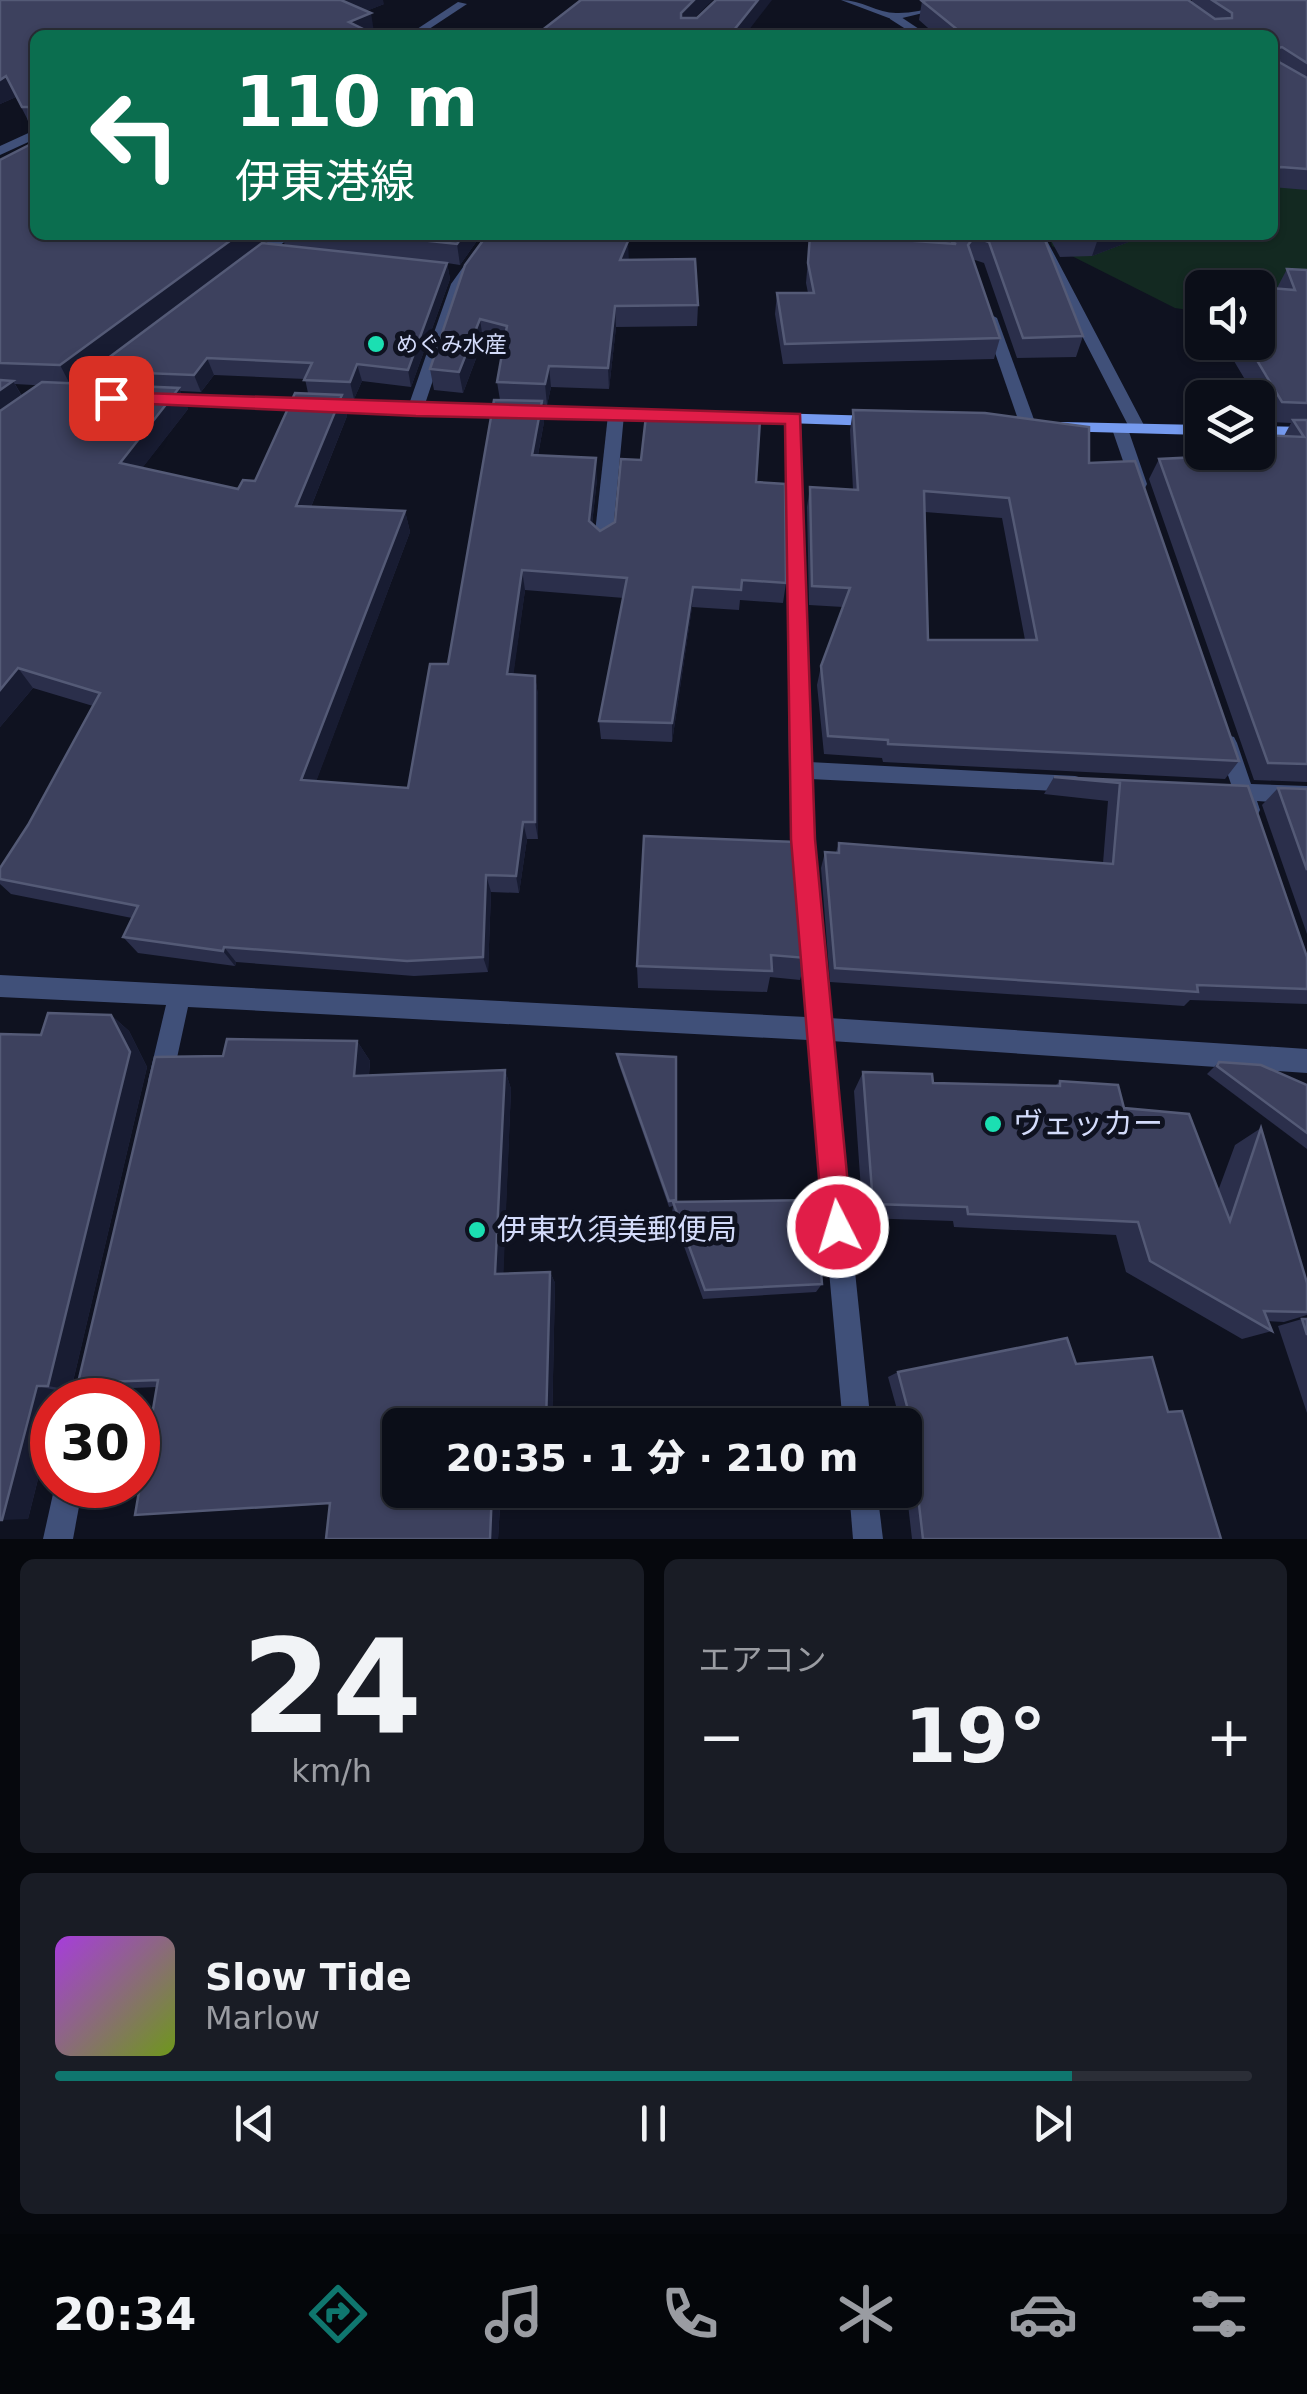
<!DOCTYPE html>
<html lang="ja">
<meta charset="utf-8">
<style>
body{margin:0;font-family:"DejaVu Sans","Noto Sans JP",sans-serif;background:#191c25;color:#f1f3f6;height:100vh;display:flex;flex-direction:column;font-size:38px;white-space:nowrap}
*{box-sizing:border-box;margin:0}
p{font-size:32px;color:#9a9ca2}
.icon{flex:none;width:55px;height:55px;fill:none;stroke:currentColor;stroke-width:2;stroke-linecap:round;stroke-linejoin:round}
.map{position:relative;height:1539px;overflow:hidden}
.sheet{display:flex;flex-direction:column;gap:20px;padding:20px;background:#06080d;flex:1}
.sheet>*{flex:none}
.hud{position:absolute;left:30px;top:30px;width:1248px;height:210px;border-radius:15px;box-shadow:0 2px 8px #0004,0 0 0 2px #2b2e37;background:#0b6e4f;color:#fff;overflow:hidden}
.buttons{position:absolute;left:1185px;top:270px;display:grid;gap:20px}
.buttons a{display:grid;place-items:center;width:90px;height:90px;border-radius:15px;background:#0b0e18;box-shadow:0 2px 8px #0004,0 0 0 2px #2b2e37;font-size:50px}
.speed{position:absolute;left:30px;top:1378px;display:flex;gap:20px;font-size:50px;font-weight:700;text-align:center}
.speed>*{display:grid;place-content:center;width:130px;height:130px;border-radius:50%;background:#0b0e18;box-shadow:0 2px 8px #0004,0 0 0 2px #2b2e37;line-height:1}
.speed .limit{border:15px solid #d22;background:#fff;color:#111}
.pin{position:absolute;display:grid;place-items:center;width:85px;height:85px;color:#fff;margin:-42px;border-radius:20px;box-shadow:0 5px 15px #0006}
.me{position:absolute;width:110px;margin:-55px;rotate:355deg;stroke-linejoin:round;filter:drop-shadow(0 0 8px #0008)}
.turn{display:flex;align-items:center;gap:35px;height:210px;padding:0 40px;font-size:45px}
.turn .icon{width:130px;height:130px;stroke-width:2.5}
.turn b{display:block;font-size:70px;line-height:85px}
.big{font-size:75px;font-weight:800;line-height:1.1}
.sheet .card{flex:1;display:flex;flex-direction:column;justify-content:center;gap:15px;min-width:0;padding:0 35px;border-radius:15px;background:#191c25}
.sheet .dial{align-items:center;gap:0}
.dial b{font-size:130px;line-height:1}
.song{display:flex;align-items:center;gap:30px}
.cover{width:120px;height:120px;border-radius:15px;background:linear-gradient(135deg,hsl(280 70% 55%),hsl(80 70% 35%))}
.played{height:10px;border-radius:5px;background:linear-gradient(90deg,#0f766e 85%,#2b2e37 85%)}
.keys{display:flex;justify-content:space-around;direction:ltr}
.heat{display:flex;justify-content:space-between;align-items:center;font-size:55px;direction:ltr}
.sheet .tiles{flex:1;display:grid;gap:20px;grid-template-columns:1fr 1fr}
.card:last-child{grid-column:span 2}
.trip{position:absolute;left:382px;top:1408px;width:540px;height:100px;border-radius:15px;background:#0b0e18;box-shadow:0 2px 8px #0004,0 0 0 2px #2b2e37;font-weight:800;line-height:100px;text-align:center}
.tabs{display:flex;height:160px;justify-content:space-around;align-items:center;background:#04060a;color:#9a9ca2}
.tabs .icon{width:70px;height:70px}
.tabs .current{color:#0f766e}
.tabs b{font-size:45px;color:#f1f3f6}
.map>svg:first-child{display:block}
.green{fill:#132921}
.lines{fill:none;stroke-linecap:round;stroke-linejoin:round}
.lane{fill:#405079;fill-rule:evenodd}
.street{fill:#405079;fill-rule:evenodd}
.secondary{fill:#759aef;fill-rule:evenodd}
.wall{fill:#2b2f4b;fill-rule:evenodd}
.shaded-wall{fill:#181c32}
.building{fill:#3d415e;stroke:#545a76;stroke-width:2.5;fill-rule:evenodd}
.route{fill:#e11d48;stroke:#92132f;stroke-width:2.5}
.poi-dot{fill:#1bdfb2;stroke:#0f1220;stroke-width:4}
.labels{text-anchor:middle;stroke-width:10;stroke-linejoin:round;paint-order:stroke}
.far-poi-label{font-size:22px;fill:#d3dbfa;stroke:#0f1220;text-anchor:start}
.near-poi-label{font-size:30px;fill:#d3dbfa;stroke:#0f1220;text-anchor:start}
</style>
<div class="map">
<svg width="1307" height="1539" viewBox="0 0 1307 1539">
<rect width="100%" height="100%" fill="#0f1220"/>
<!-- green -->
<path class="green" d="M 1307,106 L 1307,291 L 1202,288 L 1202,312 L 1175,308 L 1052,246 L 1049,235 L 1272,235 L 1273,158 Z"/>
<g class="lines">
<!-- lane -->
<g class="lane">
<path d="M 458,2 L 467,4 L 420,35 L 408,35 Z"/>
<path d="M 890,15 L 898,15 L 928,35 L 915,35 L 890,19 Z"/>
<path d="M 277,235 L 293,235 L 259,262 L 249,262 L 249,256 Z"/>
<path d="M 1030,235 L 1044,235 L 1146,429 L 1144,433 L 1132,433 L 1130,429 Z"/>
<path d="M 990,314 L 997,318 L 1036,425 L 1034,429 L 1028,430 L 1020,425 L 983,318 Z"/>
<path d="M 616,410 L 624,415 L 612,542 L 603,548 L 594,542 L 608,415 Z"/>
</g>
<!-- street -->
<g class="street">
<path d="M 841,0 C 861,0 878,13 896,13 C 923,14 950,0 977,0 L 894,20 Z"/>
<path d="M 35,130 L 35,139 L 0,155 L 0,146 Z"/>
<path d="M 486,235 L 500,235 L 465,284 L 423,410 L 420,414 L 410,414 L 407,410 L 451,284 Z"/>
<path d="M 793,413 L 801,418 L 809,762 L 1075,776 L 1082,778 L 1085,784 L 1082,790 L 1075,792 L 810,779 L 829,1018 L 1307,1049 L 1307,1073 L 831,1041 L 871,1425 L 843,1425 L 808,1040 L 188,1007 L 172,1081 L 168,1089 L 160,1093 L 152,1089 L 148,1081 L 166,1005 L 0,997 L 0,975 L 806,1017 L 789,770 L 785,418 Z"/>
<path d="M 1120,424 L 1128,429 L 1147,484 L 1145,488 L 1133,488 L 1131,484 L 1112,429 Z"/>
<path d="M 1227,735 L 1234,737 L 1237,743 L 1251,784 L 1307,786 L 1307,804 L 1257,801 L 1260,810 L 1257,816 L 1250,819 L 1243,816 L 1237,801 L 1227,798 L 1224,792 L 1231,784 L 1217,743 L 1220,737 Z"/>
<path d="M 95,1349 L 105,1353 L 109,1363 L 101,1400 L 73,1400 L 85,1353 Z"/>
<path d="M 55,1485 L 83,1485 L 73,1539 L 43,1539 Z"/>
<path d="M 849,1490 L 877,1490 L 883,1539 L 853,1539 Z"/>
</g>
<!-- secondary -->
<g class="secondary">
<path d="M 157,395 L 877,416 L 885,421 L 877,426 L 152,403 L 152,397 Z"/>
<path d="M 1061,422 L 1202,425 L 1202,435 L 1055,431 L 1053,427 Z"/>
<path d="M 1258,426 L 1307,427 L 1307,437 L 1258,436 Z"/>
</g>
</g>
<!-- wall -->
<g class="wall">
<path d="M 0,0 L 384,4 L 366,11 L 374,32 L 368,35 L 35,35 L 35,134 L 16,97 L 0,104 Z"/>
<path d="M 1192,0 L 1307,0 L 1307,190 L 1272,187 L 1272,35 L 936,35 L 919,20 L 922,1 L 1191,2 Z"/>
<path d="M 0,160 L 273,235 L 74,383 L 98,384 L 91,371 L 285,246 L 282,235 L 481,235 L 460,265 L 447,263 L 450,279 L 411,387 L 362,381 L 354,399 L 342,398 L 347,416 L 311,507 L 405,511 L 410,532 L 316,781 L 408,788 L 448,664 L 500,400 L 497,382 L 504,346 L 483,340 L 463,393 L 434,390 L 430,369 L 487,235 L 601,235 L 599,237 L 629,260 L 698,305 L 697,326 L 616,327 L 609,389 L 551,387 L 547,405 L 542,404 L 544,422 L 538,455 L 597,479 L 592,524 L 600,531 L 756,482 L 786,583 L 783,603 L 740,600 L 739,610 L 692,607 L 672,742 L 601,739 L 599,721 L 624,598 L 525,590 L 513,674 L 535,676 L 538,695 L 538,839 L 527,839 L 519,893 L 491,892 L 488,972 L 414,976 L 236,962 L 235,966 L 138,953 L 123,937 L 132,918 L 11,894 L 0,884 L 0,868 L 28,825 L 93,706 L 33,688 L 0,727 ZM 214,375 L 305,379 L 308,393 L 255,481 L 238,489 L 142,468 L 188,409 L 180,391 L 201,392 ZM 15,384 L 33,385 L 38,385 L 22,396 Z"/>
<path d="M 810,235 L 916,241 L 907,235 L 1043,235 L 1083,336 L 1076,357 L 1017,358 L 984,263 L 972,259 L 1000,338 L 994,359 L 783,364 L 775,314 L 777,293 L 808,293 L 806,283 Z"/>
<path d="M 1048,235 L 1147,235 L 1092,256 L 1060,257 Z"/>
<path d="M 1287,269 L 1307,270 L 1307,782 L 1254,780 L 1149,479 L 1159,459 L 1202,457 L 1201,452 L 1202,449 L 1202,452 L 1258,452 L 1284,436 L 1291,423 L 1271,422 L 1258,401 L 1258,398 L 1256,398 L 1231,356 L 1237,342 L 1258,342 L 1258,288 L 1246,288 L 1246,286 L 1277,288 Z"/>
<path d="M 853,410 L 1089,463 L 1239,761 L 1225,779 L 883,762 L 882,758 L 824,754 L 817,685 L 821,666 L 843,607 L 809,605 L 807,507 L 810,487 L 853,490 L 850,430 ZM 925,512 L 1002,518 L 1025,640 L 928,640 Z"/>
<path d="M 1054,777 L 1248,786 L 1307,957 L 1307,1004 L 1190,1000 L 1184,1006 L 830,982 L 821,868 L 825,852 L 836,852 L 839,843 L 1103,863 L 1108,801 L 1044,794 Z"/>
<path d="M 1278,788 L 1307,789 L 1307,934 L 1262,805 Z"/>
<path d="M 644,836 L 806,958 L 800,980 L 770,977 L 767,992 L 638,988 L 637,966 Z"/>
<path d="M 111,1015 L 129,1031 L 147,1067 L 71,1390 L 60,1391 L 58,1400 L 52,1400 L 52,1423 L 28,1519 L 41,1035 Z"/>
<path d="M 357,1041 L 370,1061 L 369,1075 L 505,1070 L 511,1089 L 503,1274 L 550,1272 L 555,1283 L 552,1425 L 400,1425 L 400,1490 L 501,1490 L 498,1539 L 330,1504 L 135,1515 L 157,1387 L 107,1389 L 78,1383 L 223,1056 Z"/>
<path d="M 617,1054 L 676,1057 L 676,1202 L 822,1284 L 816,1292 L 703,1299 L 672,1213 L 673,1206 L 669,1207 L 618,1062 Z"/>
<path d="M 1219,1062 L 1307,1085 L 1307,1149 L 1207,1074 Z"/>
<path d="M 863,1072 L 933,1083 L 1055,1086 L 1060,1081 L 1124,1108 L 1218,1191 L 1235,1145 L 1261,1128 L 1307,1283 L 1307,1315 L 1284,1322 L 1268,1321 L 1272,1331 L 1242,1339 L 1126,1272 L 1116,1235 L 954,1227 L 953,1221 L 863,1218 L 854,1091 Z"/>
<path d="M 1302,1319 L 1307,1319 L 1307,1413 L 1278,1326 Z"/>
<path d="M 1076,1364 L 1168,1412 L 1221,1539 L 912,1539 L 905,1478 L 905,1425 L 899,1425 L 898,1413 L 888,1377 L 898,1372 Z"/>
</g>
<!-- shaded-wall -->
<g class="shaded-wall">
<path d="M 340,0 L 383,0 L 384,4 L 344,20 Z"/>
<path d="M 694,0 L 713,0 L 680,32 L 681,13 Z"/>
<path d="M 758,0 L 772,0 L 745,35 L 730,35 Z"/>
<path d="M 371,13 L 374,32 L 368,35 L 349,35 L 349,22 Z"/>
<path d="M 6,76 L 16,97 L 0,104 L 0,80 Z"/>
<path d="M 1281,167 L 1272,185 L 1272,170 Z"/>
<path d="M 238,235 L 273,235 L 71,386 L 60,365 Z"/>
<path d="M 463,235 L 481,235 L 460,265 L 457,244 Z"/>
<path d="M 1101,235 L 1147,235 L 1092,256 L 1099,236 Z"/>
<path d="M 628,241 L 629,262 L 620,260 Z"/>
<path d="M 447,263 L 450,279 L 411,387 L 408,370 Z"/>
<path d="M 615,306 L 616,327 L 609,389 L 608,368 Z"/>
<path d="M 480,319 L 483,340 L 463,393 L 459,372 Z"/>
<path d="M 207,358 L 214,375 L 201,392 L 194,375 Z"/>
<path d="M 357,364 L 362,381 L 354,399 L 350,382 Z"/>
<path d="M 549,366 L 551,387 L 547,405 L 545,384 Z"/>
<path d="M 13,381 L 25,402 L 0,419 L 0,390 Z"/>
<path d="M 179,388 L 188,409 L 130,484 L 120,463 Z"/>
<path d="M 342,395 L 347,416 L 303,527 L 296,506 Z"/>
<path d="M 542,401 L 544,422 L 534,476 L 532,455 Z"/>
<path d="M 596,458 L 597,479 L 590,542 L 589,521 Z"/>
<path d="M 405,511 L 410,532 L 310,798 L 301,780 Z"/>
<path d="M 522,570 L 525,590 L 511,693 L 507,674 Z"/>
<path d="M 693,587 L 692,607 L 672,742 L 672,723 Z"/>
<path d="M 18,668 L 33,688 L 0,727 L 0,690 Z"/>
<path d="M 535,676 L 538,695 L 538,839 L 535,822 Z"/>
<path d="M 523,822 L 527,839 L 519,893 L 516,876 Z"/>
<path d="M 486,875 L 491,892 L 488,972 L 483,957 Z"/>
<path d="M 224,947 L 236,962 L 235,966 L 223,951 Z"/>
<path d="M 111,1015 L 129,1031 L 147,1067 L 71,1390 L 48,1386 Z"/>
<path d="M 357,1041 L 370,1061 L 367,1094 L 354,1076 Z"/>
<path d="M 505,1070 L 511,1089 L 503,1285 L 495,1274 Z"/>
<path d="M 550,1272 L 555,1283 L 552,1425 L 548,1425 L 546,1424 Z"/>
<path d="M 37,1386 L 60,1391 L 58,1400 L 52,1400 L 52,1423 L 28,1519 L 2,1520 Z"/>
<path d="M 492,1490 L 501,1490 L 498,1539 L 490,1539 Z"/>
</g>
<!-- building -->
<g class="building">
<path d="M 0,0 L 341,0 L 371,13 L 349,22 L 361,28 L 349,34 L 351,35 L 35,35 L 35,132 L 29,120 L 29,107 L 22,107 L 6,76 L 0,80 Z"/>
<path d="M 581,0 L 694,0 L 681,13 L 681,18 L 697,18 L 716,0 L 758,0 L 730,35 L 536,35 Z"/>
<path d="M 927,0 L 1188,0 L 1215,19 L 1232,18 L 1232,13 L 1212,0 L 1307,0 L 1307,63 L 1282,47 L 1278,48 L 1279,62 L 1307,78 L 1307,169 L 1281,167 L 1272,170 L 1272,35 L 964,35 L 922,1 Z"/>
<path d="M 751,32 L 771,35 L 732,35 Z"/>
<path d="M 35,142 L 35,235 L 238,235 L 60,365 L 0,363 L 0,160 Z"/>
<path d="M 374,235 L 463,235 L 457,244 Z"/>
<path d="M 487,235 L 585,235 L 628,241 L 620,260 L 695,259 L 698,305 L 615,306 L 608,368 L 549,366 L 545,384 L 497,382 L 507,326 L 480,319 L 459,372 L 430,369 L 465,265 Z"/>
<path d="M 810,235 L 834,235 L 956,244 L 942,235 L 1043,235 L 1083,336 L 1023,338 L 989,242 L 974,237 L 968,245 L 1000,338 L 785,344 L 777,293 L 814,293 L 808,263 Z"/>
<path d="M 262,243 L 447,263 L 408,370 L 357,364 L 350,382 L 304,380 L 312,363 L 207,358 L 194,375 L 91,371 Z"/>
<path d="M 1287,269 L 1307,270 L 1307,403 L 1282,402 L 1246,342 L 1258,342 L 1258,336 L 1263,337 L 1258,319 L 1258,288 L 1247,288 L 1246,286 L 1295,290 Z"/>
<path d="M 0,380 L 13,381 L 0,390 Z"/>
<path d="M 42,382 L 179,388 L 120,463 L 238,489 L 243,480 L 255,481 L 295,393 L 342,395 L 296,506 L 405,511 L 301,780 L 408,788 L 430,664 L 448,664 L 494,400 L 542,401 L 532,455 L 596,458 L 589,521 L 600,531 L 615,522 L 621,459 L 641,460 L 646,416 L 760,420 L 756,482 L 785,484 L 786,583 L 742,580 L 741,590 L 693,587 L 672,723 L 599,721 L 627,578 L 522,570 L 507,674 L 535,676 L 535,822 L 523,822 L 516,876 L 486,875 L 483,957 L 407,961 L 224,947 L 223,951 L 123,937 L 138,906 L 0,879 L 0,868 L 28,825 L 100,693 L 18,668 L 0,690 L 0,411 Z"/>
<path d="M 853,410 L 985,413 L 1089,427 L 1089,463 L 1135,461 L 1239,761 L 888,744 L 888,740 L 828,736 L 821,666 L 850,588 L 812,586 L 810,487 L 858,490 ZM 924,491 L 1009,498 L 1037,640 L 928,640 Z"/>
<path d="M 1293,420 L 1307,420 L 1307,764 L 1268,763 L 1159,459 L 1219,456 L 1218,452 L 1258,452 L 1258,435 L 1304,437 Z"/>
<path d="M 1054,777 L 1248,786 L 1307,957 L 1307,989 L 1197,985 L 1198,992 L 835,968 L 825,852 L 839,853 L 839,843 L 1113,864 L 1120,783 Z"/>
<path d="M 1278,788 L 1307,789 L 1307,870 Z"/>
<path d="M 644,836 L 797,842 L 806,958 L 771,955 L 772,971 L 637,966 Z"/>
<path d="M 48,1013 L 111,1015 L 130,1052 L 48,1386 L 37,1386 L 2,1520 L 0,1520 L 0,1034 L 41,1035 Z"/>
<path d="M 227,1039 L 357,1041 L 354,1076 L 505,1070 L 495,1274 L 550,1272 L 546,1424 L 400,1425 L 400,1490 L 492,1490 L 490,1539 L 326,1539 L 330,1503 L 135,1515 L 158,1380 L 78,1383 L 155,1057 L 223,1056 Z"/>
<path d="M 617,1054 L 676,1057 L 676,1200 L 669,1201 Z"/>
<path d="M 1219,1062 L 1261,1065 L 1307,1085 L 1307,1133 L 1217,1066 Z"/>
<path d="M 863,1072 L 932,1074 L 933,1083 L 1060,1086 L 1060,1081 L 1118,1085 L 1124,1108 L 1189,1114 L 1230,1221 L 1261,1128 L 1307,1283 L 1307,1312 L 1264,1311 L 1272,1331 L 1150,1261 L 1138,1222 L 968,1214 L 967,1207 L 873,1204 Z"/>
<path d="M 815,1200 L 822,1284 L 705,1290 L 673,1202 Z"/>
<path d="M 1302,1319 L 1307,1319 L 1307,1335 Z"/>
<path d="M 1067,1338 L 1076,1364 L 1152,1357 L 1168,1412 L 1182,1411 L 1221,1539 L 923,1539 L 908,1410 L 898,1372 Z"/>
</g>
<!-- route -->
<path class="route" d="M 111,392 L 800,414 L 815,839 L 852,1227 L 848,1237 L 838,1242 L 827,1237 L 823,1227 L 791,839 L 785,424 L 416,416 L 105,402 L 102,398 Z"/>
<!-- markers -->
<g class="poi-dot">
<circle cx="376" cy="344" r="10"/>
<circle cx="993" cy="1124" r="10"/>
<circle cx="477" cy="1230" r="10"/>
</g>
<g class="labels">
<!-- far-poi labels -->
<g class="far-poi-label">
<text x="396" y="352">めぐみ水産</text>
</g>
<!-- near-poi labels -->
<g class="near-poi-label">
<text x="1013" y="1134">ヴェッカー</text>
<text x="497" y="1240">伊東玖須美郵便局</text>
</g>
</g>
</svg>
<div class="buttons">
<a><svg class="icon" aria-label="sound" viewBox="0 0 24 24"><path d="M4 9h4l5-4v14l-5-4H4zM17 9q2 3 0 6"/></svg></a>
<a><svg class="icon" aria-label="layers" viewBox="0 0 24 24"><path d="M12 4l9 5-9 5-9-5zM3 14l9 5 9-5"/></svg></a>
</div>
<div class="speed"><div class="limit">30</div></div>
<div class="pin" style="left:111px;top:398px;background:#d93025"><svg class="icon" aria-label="arrive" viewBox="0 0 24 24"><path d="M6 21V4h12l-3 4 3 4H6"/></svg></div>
<svg class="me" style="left:838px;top:1227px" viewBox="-20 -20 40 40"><circle r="17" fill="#e11d48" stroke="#fff" stroke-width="3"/><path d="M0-11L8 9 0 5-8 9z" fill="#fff"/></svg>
<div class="trip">20:35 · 1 分 · 210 m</div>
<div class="hud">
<div class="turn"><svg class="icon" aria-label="left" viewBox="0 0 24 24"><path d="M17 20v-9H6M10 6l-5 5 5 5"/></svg><div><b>110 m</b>伊東港線</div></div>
</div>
</div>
<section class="sheet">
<div class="tiles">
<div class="card dial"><b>24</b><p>km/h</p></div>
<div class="card"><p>エアコン</p>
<div class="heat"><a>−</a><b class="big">19°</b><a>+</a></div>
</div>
<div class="card">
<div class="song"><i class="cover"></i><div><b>Slow Tide</b><p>Marlow</p></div></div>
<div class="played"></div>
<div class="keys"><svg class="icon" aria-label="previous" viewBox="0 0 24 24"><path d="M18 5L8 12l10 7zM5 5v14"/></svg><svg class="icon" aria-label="pause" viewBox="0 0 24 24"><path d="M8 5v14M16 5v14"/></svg><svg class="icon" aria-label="next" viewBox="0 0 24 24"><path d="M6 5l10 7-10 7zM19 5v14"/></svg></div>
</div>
</div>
</section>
<nav class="tabs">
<b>20:34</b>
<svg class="icon current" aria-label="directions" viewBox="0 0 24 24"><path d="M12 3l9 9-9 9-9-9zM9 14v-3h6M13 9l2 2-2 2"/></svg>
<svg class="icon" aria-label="music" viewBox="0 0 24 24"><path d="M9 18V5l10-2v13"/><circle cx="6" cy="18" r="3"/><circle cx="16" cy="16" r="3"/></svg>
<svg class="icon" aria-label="phone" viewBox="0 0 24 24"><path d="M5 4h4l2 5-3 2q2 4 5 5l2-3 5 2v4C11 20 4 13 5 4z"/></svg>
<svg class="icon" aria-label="climate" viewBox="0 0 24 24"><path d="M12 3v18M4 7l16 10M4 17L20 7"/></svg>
<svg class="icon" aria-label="car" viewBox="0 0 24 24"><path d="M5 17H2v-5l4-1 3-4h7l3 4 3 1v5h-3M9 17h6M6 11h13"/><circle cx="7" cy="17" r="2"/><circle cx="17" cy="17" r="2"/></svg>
<svg class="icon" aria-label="filters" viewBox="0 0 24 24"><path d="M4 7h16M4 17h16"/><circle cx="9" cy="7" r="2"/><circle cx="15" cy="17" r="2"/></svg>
</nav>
